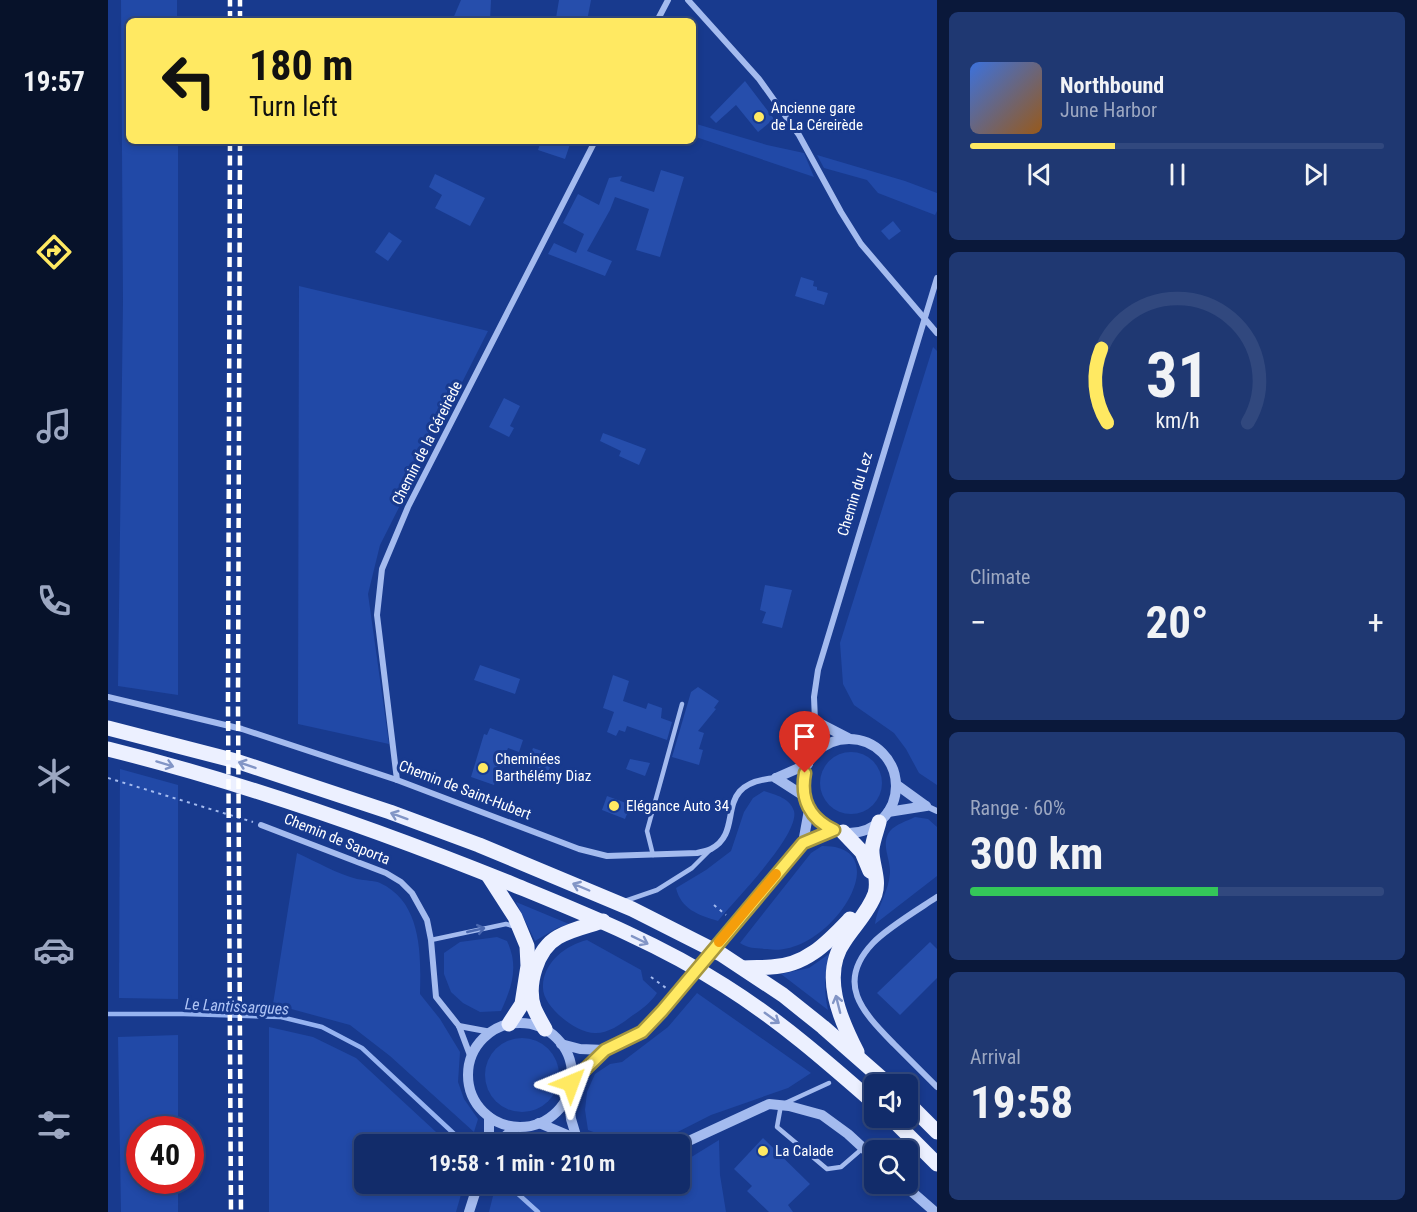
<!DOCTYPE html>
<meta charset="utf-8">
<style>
body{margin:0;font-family:"Roboto Condensed",sans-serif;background:#1f3872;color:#f1f3f6;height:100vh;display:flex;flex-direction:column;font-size:22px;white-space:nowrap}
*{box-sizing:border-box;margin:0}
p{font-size:20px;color:#9ca7c1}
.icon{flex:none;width:33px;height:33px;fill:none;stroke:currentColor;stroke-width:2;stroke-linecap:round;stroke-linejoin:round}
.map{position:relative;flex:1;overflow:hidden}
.sheet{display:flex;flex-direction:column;gap:12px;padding:12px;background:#0a183a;width:480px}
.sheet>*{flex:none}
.banner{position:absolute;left:18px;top:18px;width:570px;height:126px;border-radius:9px;box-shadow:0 3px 9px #0003,0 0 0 2px #31487e;background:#ffe962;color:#111;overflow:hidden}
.buttons{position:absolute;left:756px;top:1074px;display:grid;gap:12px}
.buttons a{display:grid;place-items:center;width:54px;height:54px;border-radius:9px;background:#122c6a;box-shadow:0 3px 9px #0003,0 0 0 2px #31487e;font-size:30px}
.speed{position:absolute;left:18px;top:1116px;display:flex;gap:12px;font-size:30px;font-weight:700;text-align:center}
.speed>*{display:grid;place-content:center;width:78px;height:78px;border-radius:50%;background:#122c6a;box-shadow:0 3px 9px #0003,0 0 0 2px #31487e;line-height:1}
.speed .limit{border:9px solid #d22;background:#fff;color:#111}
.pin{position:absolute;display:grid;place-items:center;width:51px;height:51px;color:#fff;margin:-62px -26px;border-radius:50% 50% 50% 0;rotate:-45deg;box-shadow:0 0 6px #0007}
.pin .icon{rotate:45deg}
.me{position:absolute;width:66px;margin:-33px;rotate:44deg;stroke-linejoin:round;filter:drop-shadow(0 0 4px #0008)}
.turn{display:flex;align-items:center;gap:21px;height:126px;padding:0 24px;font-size:27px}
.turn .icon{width:78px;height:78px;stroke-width:2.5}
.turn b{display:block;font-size:42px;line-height:51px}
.big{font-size:45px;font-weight:700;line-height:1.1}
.sheet .widget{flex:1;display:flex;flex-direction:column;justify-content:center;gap:9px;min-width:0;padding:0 21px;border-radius:9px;background:#1f3872}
.sheet .dial{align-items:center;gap:0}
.dial svg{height:156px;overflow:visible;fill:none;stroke:#31487e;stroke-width:7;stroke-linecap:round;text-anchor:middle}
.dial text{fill:#f1f3f6;stroke:none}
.song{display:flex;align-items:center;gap:18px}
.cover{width:72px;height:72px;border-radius:9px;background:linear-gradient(135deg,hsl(220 70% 55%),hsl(30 70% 35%))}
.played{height:6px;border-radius:3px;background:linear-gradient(90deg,#ffe962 35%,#31487e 35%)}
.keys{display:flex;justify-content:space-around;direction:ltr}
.heat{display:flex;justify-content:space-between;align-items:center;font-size:33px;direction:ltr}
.charge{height:9px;border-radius:4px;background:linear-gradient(90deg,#34c759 60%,#31487e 0)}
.trip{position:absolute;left:246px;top:1134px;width:336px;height:60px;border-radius:9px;background:#122c6a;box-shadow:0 3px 9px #0003,0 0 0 2px #31487e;font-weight:700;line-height:60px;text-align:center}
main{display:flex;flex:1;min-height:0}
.menu{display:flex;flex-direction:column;width:108px;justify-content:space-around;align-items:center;background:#07122a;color:#9ca7c1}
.menu .icon{width:42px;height:42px}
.menu .on{color:#ffe962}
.menu b{font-size:27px;color:#f1f3f6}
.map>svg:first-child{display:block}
.green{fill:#2149a7}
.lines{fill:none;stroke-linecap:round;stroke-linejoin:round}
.stream{stroke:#96b3f1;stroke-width:4.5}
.building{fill:#264eac}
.path{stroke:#a4bbef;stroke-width:2;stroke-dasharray:3 4.5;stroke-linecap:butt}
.service{stroke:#a4bbef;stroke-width:4.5}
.minor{stroke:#a4bbef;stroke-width:6}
.tertiary{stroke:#a4bbef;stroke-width:10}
.primary{stroke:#ecf0ff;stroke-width:15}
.rail{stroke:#fff;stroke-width:4.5;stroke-dasharray:10 4.5;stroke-linecap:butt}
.tertiary-bridge{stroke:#a4bbef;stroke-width:10}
.oneway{stroke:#8295c6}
.oneway2{stroke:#4967b0}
.route-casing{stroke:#a69740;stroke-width:15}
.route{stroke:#ffe962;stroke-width:10}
.slow{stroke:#f59e0b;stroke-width:10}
.poi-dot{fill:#ffe962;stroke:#183a8e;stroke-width:2}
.labels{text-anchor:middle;stroke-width:6;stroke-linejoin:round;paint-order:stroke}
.poi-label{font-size:15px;fill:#fff;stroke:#183a8e;text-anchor:start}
.street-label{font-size:15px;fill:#fff;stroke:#183a8e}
.water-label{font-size:16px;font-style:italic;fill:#b0c5f6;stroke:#183a8e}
</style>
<main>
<nav class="menu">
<b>19:57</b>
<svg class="icon on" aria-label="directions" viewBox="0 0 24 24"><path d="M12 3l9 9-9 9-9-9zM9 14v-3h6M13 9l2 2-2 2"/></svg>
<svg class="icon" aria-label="music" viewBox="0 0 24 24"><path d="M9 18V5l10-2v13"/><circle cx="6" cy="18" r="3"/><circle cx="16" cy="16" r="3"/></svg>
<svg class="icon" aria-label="phone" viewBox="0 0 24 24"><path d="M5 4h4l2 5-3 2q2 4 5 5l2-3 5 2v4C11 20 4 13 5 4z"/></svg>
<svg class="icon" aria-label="climate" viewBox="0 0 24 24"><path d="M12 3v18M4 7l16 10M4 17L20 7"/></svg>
<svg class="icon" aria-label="car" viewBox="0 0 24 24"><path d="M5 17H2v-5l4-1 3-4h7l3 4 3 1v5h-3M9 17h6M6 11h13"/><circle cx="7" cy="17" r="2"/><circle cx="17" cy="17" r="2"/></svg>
<svg class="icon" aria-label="filters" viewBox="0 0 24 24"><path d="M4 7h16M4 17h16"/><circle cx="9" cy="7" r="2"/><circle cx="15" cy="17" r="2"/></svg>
</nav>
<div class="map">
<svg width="829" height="1212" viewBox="0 0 829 1212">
<rect width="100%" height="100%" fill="#183a8e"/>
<!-- green -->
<g class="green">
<path d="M 13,0 L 69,0 L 69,21 L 21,21 L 21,141 L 70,141 L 70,695 L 10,686 L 15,301 Z"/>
<path d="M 585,123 L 659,145 L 696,153 L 706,177 L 585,136 Z"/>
<path d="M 709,155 L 797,181 L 829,193 L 829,211 L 827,215 L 770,193 L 759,180 L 716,168 Z"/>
<path d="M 191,286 L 380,331 L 272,545 L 260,594 L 281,744 L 190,724 Z"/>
<path d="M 825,347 L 829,351 L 829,785 L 811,773 L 798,749 L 786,733 L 746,705 L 735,684 L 732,643 Z"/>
<circle cx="743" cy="783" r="31"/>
<path d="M 12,769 L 70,785 L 70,999 L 11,998 Z"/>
<path d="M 656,791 C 668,795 682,798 686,811 C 692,835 626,901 610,921 C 590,915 573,909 568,888 L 598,870 L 623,851 L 636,812 L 645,798 Z"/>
<path d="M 807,817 L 820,819 L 829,827 L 829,876 L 767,924 C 769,907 781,891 782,873 C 783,859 772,844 782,831 C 788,824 799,821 807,817 Z"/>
<path d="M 714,846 C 794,845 720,960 659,949 C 648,948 641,949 632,943 L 703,853 Z"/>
<path d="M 189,853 C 209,862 229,874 249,879 C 257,881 266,880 272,883 C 314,902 313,955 312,994 L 332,1019 L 352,1052 L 350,1082 L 356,1099 L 370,1119 L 366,1132 L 282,1056 L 242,1025 L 165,1004 Z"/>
<path d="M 408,902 L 461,924 L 449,928 L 427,941 Z"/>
<path d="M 389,937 L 399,941 C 411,966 404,987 393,1011 L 372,1012 L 355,1003 L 343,992 L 336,974 L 336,953 L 352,942 Z"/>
<path d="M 479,940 L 533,970 L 535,980 L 549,993 C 542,1004 531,1011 521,1018 C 512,1025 500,1033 488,1033 C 469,1034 435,1007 435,988 C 434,963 458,945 479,940 Z"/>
<path d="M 721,954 C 716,973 716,992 720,1010 L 673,974 L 701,968 Z"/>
<path d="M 589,993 L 703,1073 L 680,1088 L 603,1115 L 546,1144 L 507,1140 L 480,1130 L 477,1110 L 479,1092 L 487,1074 L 502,1064 L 514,1062 L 560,1027 Z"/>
<path d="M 161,1027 L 205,1037 L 248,1058 L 341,1144 L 256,1144 L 256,1184 L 356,1184 L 348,1212 L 161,1212 Z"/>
<path d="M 70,1035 L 70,1129 L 32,1130 L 32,1180 L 70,1181 L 70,1212 L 13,1212 L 10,1037 Z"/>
<circle cx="414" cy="1075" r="37"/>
<path d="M 611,1140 L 612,1175 L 618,1212 L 381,1212 L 388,1184 L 572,1184 L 572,1164 Z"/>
</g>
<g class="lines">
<!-- stream -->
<g class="stream">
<path d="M 0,1014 L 76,1014 L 173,1017 L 214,1027 L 254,1048 L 357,1144"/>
<path d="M 399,1184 L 430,1212"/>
</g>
</g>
<!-- building -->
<g class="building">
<path d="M 353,0 L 383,0 L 382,21 L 344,21 Z"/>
<path d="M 451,0 L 483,0 L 479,21 L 448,18 Z"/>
<path d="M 637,81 L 666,119 L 650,132 L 628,105 L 608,123 L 602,117 Z"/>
<path d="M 433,141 L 463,141 L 457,159 L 430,150 Z"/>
<path d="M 553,170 L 576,177 L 552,257 L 528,250 L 541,209 L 507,197 L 502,210 L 479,251 L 504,261 L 497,276 L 440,254 L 446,243 L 468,253 L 476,234 L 455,223 L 470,194 L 491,205 L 501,178 L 514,176 L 512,181 L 546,192 Z"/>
<path d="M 327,174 L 377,198 L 362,226 L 327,208 L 334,195 L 321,187 Z"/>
<path d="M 785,221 L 793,231 L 781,240 L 773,231 Z"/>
<path d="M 281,232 L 294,241 L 280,261 L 267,252 Z"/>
<path d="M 693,277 L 706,281 L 705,286 L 709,287 L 709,290 L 720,293 L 716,305 L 687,296 Z"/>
<path d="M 396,398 L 412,406 L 402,426 L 406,428 L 401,437 L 381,427 Z"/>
<path d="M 495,433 L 538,449 L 531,465 L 511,456 L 513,451 L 492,441 Z"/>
<path d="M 657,585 L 684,590 L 674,628 L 654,623 L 658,612 L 652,610 Z"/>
<path d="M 372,665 L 412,679 L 407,694 L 366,680 Z"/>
<path d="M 505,675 L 521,681 L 515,701 L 538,709 L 540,703 L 554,708 L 553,718 L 564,722 L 559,740 L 519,726 L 517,732 L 511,730 L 508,736 L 499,732 L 506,712 L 495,708 Z"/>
<path d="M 590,687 L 611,701 L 606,708 L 608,709 L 590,731 L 596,733 L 591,749 L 595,750 L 591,765 L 564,757 L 583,692 Z"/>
<path d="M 382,728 L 415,740 L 411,752 L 400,748 L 386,785 L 363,777 L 376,734 L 379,735 Z"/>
<path d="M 425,748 L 446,755 L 440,773 L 419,765 Z"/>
<path d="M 522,759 L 542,763 L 537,776 L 518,769 Z"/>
<path d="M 499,796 L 518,803 L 516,807 L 521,809 L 517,819 L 494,810 Z"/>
<path d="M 822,942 L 829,949 L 829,978 L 792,1015 L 769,993 Z"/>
<path d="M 655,1138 L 702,1184 L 680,1205 L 685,1212 L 661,1212 L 639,1191 L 644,1186 L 626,1169 Z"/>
</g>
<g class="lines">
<!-- path -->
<g class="path">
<path d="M 0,778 L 145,822"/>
<path d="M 606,905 L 618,915"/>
<path d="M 543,977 L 558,988"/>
</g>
<!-- service -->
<g class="service">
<path d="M 545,855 L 539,831 L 574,704"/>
<path d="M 517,901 L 549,890 L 584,868 L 601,851"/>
<path d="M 323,940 L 398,924 L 408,927"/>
<path d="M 721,1083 L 673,1105 L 669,1127 L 719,1169 L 733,1167 L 755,1148"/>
</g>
<!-- minor -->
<g class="minor">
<path d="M 580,0 L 651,79 L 691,135 L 733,212 L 753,244 L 829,333"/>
<path d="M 549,21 L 560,0"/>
<path d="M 0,697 L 134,729 L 289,780 L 471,849 L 499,856 L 589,853 C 593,852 599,851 603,849 C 639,830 601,783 668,778"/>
<path d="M 707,721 L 706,697 L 710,670 L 829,278"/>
<path d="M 289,780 L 269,615 L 274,569 L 300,507 L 487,141"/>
<path d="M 818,806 L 829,811"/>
<path d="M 153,825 L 278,873 L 293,882 L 304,893 L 319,920 L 323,940 L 328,997 L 351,1026 L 363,1058"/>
<path d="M 829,897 C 811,909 779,928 765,943 C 726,984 756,1013 786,1044 C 801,1059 815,1073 829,1087"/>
<path d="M 351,1026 L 383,1032"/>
</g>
<!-- tertiary -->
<g class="tertiary">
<circle cx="741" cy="786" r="47"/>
<path d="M 707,754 L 707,721 L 740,738"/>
<path d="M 668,778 L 700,764"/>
<path d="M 668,778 L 696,796"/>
<path d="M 789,785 L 818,806"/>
<path d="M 780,812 L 818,806"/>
<path d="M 695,843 L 701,810"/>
<path d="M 643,903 L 695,843 L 726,830"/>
<circle cx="412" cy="1075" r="52"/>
<path d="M 453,1044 L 472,1049 L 497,1050"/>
<path d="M 463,1083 L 497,1050 L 534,1032 L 554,1011"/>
<path d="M 460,1094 L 463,1119 L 469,1139"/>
<path d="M 431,1123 L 469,1139 L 477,1144"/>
<path d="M 381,1144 L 381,1117"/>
<path d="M 388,1144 L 408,1127"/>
<path d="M 572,1145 L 661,1104 L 681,1106 L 714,1115 L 740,1134 L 766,1158"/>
<path d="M 795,1184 L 827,1212"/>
<path d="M 361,1212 L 370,1184"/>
</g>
<!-- primary -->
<g class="primary">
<path d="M 0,728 L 128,761 L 282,812 L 371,845 L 524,909 L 613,954 L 675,995 L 715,1027 L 780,1084"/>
<path d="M 0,749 C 137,783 273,831 404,884 C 477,914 550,943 617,986 C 671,1020 718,1061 766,1103"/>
<path d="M 735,832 L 754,852 L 762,871"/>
<path d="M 380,875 L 407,917 L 419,946 L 420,966 L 414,1004 L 401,1024"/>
<path d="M 635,968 C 645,967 654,968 663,967 C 698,966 720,942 742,919"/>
<path d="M 437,1029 C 433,1022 429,1015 426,1008 C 418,985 429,949 450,937 C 464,929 480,926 495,921"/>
<path d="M 749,1052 C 732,1019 712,974 737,940 C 747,925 761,911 767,894 C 772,879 763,862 764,849 C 765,840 769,830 771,822"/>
<path d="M 800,1103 L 829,1132"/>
<path d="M 783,1118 L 829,1164"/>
</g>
<!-- rail -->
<g class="rail">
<path d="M 122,21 L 122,0"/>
<path d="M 132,21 L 132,0"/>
<path d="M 122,141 L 120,701 L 123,1212"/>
<path d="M 132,141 L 130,702 L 133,1212"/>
</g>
<!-- tertiary-bridge -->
<path class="tertiary-bridge" d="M 554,1011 L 643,903"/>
</g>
<!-- one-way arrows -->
<defs><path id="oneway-shaft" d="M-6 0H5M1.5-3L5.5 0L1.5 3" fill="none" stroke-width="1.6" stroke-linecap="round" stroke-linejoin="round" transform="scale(1.5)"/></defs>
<g class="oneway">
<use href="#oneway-shaft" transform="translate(57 764) rotate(17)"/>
<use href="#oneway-shaft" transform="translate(139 765) rotate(-161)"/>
<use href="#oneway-shaft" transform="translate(291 816) rotate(-160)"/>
<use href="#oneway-shaft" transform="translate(473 887) rotate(-157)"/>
<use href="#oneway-shaft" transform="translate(532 940) rotate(26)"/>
<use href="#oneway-shaft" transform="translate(730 1004) rotate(-104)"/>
<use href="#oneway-shaft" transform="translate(664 1018) rotate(36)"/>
</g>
<use class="oneway2" href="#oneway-shaft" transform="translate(368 930) rotate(-13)"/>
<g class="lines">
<defs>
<path id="route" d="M 463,1083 L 497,1050 L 534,1032 L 554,1011 L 695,843 L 726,830 C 702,819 692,799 697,773"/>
</defs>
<!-- route casing -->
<use href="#route" class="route-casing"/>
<!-- route -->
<use href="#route" class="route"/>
<!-- slow -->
<path class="slow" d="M 611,942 L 668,874"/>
</g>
<!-- markers -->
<g class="poi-dot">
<circle cx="651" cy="117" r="6"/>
<circle cx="375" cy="768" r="6"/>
<circle cx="506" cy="806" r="6"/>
<circle cx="655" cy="1151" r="6"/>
</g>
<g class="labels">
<!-- poi labels -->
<g class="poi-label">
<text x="663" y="113">Ancienne gare<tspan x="663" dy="17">de La Céreirède</tspan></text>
<text x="387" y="764">Cheminées<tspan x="387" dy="17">Barthélémy Diaz</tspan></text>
<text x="518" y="811">Elégance Auto 34</text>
<text x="667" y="1156">La Calade</text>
</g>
<!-- street labels -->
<g class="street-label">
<text transform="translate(319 443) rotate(-63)" y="5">Chemin de la Céreirède</text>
<text transform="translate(747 494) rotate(-73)" y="5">Chemin du Lez</text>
<text transform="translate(357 790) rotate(21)" y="5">Chemin de Saint-Hubert</text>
<text transform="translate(229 839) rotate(22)" y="5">Chemin de Saporta</text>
</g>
<!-- water labels -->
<g class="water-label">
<text transform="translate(129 1006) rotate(3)" y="6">Le Lantissargues</text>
</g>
</g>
</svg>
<div class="buttons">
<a><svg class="icon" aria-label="sound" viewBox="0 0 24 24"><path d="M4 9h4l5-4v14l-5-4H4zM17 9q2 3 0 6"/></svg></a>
<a><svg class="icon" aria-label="search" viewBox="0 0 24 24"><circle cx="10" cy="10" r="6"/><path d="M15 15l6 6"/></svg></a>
</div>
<div class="speed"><div class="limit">40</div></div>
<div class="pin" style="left:697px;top:773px;background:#d93025"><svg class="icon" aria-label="arrive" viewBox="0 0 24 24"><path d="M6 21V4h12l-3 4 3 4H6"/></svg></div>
<svg class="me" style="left:463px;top:1083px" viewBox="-20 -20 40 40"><path d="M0-17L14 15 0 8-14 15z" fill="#ffe962" stroke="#fff" stroke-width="4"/></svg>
<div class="trip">19:58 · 1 min · 210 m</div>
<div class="banner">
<div class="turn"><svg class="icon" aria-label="left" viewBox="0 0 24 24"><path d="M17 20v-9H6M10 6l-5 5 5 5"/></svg><div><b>180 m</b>Turn left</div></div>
</div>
</div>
<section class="sheet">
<div class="widget">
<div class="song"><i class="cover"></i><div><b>Northbound</b><p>June Harbor</p></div></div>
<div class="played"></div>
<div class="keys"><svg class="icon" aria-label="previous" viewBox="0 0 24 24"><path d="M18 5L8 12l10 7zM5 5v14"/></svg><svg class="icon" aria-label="pause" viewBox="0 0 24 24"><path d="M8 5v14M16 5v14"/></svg><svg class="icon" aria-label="next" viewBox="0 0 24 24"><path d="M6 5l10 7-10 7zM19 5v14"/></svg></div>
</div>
<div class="widget dial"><svg viewBox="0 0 100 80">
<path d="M14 69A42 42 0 1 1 86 69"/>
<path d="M14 69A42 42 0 0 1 11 31" stroke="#ffe962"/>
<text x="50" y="56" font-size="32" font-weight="700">31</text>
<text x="50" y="72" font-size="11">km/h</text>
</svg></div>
<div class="widget"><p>Climate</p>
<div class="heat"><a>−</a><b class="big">20°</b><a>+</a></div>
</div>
<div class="widget"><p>Range · 60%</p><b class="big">300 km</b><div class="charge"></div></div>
<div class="widget"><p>Arrival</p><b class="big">19:58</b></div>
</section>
</main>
